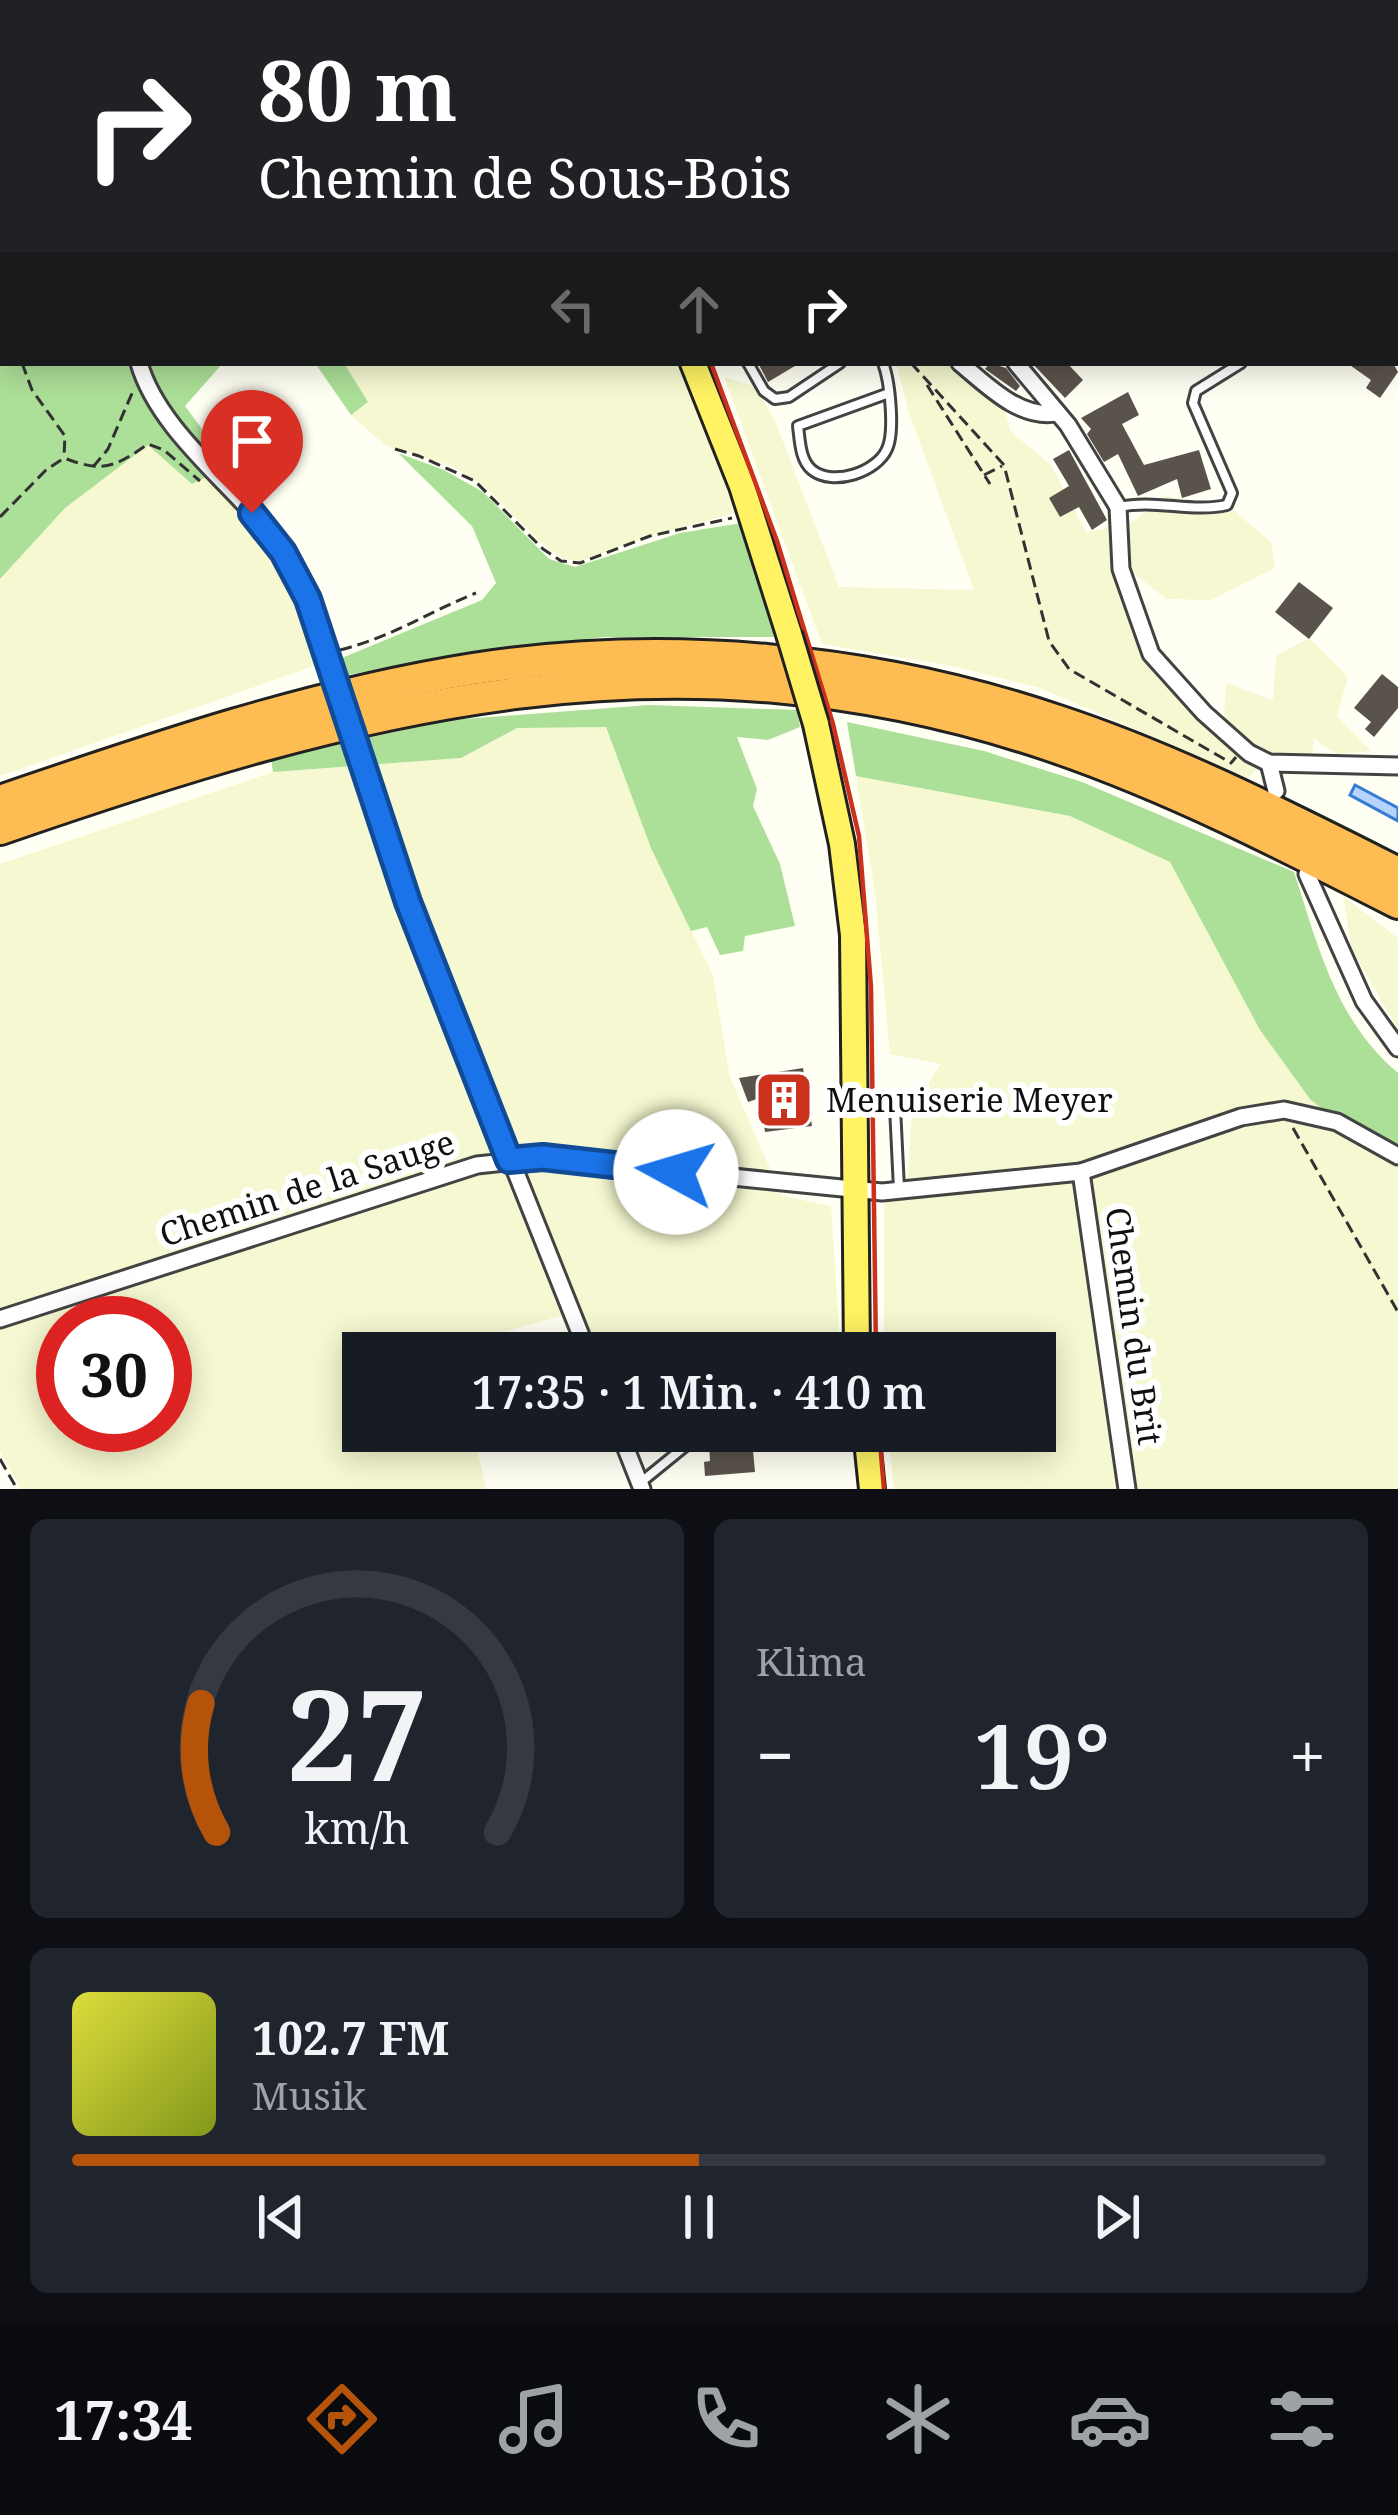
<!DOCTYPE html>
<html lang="de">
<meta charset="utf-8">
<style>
body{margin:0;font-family:"Noto Serif",serif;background:#20242c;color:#f1f3f6;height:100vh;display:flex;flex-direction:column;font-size:45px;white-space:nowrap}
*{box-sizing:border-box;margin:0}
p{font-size:39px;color:#9ea1a6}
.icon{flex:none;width:66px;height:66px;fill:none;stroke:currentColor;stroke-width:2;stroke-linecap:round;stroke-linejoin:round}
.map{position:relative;height:1489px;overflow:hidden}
.side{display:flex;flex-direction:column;gap:30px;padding:30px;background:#0d0f14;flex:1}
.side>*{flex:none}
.guide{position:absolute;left:0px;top:0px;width:1398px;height:366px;box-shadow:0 6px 30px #0003;background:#202124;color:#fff;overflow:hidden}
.speed{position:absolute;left:36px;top:1296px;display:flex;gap:24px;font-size:60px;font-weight:700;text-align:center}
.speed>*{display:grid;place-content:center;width:156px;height:156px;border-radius:50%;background:#171b24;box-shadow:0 6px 30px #0003;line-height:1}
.speed .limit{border:18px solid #d22;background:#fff;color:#111}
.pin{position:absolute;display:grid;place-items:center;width:102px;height:102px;color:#fff;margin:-123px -51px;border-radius:50% 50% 50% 0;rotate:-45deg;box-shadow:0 0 12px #0007}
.pin .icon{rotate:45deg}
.me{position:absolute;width:132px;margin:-66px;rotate:276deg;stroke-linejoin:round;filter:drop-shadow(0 0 9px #0008)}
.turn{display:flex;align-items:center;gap:42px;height:252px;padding:0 60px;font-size:54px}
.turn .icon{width:156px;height:156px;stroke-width:2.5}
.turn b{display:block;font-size:84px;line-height:102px}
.lanes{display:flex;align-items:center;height:114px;padding:0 60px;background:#0003;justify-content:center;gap:60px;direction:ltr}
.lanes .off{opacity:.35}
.big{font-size:90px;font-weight:600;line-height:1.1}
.side .tile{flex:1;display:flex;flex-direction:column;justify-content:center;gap:18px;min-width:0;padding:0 42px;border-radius:18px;background:#20242c}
.side .dial{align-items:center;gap:0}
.dial svg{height:312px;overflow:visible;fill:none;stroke:#363941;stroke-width:7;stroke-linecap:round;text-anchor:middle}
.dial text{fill:#f1f3f6;stroke:none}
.song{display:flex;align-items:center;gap:36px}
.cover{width:144px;height:144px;border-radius:18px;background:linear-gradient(135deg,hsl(60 70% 55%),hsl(70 70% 35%))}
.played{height:12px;border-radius:6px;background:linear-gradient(90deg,#b45309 50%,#363941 50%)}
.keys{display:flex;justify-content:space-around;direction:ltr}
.heat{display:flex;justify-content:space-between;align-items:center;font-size:66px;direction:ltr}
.side .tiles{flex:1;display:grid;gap:30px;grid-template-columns:1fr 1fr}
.tile:last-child{grid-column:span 2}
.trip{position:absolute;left:342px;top:1332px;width:714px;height:120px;border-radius:0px;background:#171b24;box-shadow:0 6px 30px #0003;font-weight:600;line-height:120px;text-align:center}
.dock{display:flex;height:192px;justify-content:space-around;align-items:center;background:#090b0e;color:#9ea1a6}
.dock .icon{width:84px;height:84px}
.dock .on{color:#b45309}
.dock b{font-size:54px;color:#f1f3f6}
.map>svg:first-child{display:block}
.farmland{fill:#f5f8d0;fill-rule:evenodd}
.forest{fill:#acdf97}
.water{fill:#b4d4fb;stroke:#357cd7;stroke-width:3}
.building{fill:#5a534b}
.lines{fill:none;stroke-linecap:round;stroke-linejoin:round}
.service-casing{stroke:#434343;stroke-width:14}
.minor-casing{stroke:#434343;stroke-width:21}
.primary-casing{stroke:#212121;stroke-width:30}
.motorway-casing{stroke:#212121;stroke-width:36}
.path{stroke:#323232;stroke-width:3;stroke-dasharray:12 6;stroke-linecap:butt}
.service{stroke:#fff;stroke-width:8}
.minor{stroke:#fff;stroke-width:15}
.primary{stroke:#fff363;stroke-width:24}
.motorway{stroke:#febd52;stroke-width:30}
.rail{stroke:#cc311d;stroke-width:4.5}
.minor-bridge-casing{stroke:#434343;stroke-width:21;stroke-linecap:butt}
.primary-bridge-casing{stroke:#212121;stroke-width:30;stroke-linecap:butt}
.minor-bridge{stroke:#fff;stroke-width:15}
.primary-bridge{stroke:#fff363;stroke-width:24}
.route-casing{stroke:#114b97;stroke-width:30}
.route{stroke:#1a73e8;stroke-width:21}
.labels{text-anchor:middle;stroke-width:12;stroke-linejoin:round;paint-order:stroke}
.poi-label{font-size:33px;fill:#101010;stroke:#fff;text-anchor:start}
.street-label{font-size:33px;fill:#101010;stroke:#fff}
</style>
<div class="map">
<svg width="1398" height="1489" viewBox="0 0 1398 1489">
<rect width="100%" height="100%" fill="#fffff3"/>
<!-- farmland -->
<g class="farmland">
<path d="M 135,0 L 462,0 L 465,3 L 139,3 Z"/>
<path d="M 344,363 L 679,363 L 738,512 L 650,536 L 581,561 L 563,559 L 540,542 L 482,484 L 450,465 L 386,446 L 351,415 L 368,402 Z"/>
<path d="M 896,363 L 961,363 L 1001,395 L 1010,431 L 1051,465 L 1086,532 L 1130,524 L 1165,496 L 1233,510 L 1271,542 L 1275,568 L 1211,600 L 1166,599 L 1131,571 L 1161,648 L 1202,701 L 1224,717 L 1226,683 L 1273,700 L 1276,656 L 1309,638 L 1348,677 L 1337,716 L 1371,751 L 1336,754 L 1314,738 L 1312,756 L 1270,756 L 1248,778 L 1040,688 L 953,666 L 822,644 L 724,377 L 754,386 L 774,418 L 839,587 L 974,590 L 909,413 Z"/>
<path d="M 174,429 L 211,479 L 264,539 L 299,598 L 320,664 L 0,776 L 0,579 L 65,508 L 148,444 L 191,483 L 205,478 Z"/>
<path d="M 606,727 L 651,848 L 713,975 L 730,1077 L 782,1196 L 831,1206 L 839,1331 L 679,1353 L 578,1353 L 564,1315 L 482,1338 L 484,1353 L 363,1353 L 363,1431 L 473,1431 L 486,1489 L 21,1489 L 0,1451 L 0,864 L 273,772 L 461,758 L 517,728 ZM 63,1323 L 165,1323 L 165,1425 L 63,1425 Z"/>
<path d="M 856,776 L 1070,816 L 1170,862 L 1260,1030 L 1310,1098 L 1358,1139 L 1398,1163 L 1398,1489 L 894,1489 L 888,1431 L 1035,1431 L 1035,1353 L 884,1353 L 884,1204 L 908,1177 L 912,1107 L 941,1064 L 890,1054 L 875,892 Z"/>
<path d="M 1343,896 L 1398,938 L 1398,1029 L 1352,950 Z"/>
</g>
<!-- forest -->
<g class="forest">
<path d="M 949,0 L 1154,0 L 949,3 Z"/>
<path d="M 0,188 L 3,363 L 223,363 L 185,406 L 219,452 L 209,461 L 178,435 L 206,477 L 192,484 L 148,445 L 65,508 L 0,579 Z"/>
<path d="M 315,363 L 344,363 L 368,402 L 351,415 Z"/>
<path d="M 398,453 L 444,470 L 483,492 L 549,559 L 575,567 L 680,533 L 742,523 L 777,637 L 605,637 L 476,651 L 342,676 L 337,660 L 482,600 L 496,583 L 472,526 Z"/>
<path d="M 649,705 L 797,710 L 800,727 L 768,740 L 737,737 L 757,789 L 753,806 L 780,864 L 795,926 L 745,936 L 743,951 L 720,955 L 707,927 L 691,931 L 651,848 L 606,727 L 517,728 L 461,758 L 273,772 L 271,759 L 450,720 Z"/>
<path d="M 847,722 L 984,751 L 1082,782 L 1294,872 C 1318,946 1336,1021 1398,1073 L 1398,1163 L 1358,1139 L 1310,1099 L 1260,1030 L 1170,862 L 1070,816 L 856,776 Z"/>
</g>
<!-- water -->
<path class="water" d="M 1355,785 L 1398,808 L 1398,821 L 1350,795 Z"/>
<!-- building -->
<g class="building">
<path d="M 758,363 L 800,363 L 768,382 Z"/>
<path d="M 990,363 L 1006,368 L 1020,386 L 1016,391 L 985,369 Z"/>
<path d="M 1032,363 L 1067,363 L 1083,380 L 1065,398 Z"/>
<path d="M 1347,363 L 1393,363 L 1398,372 L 1380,398 L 1366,388 L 1371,380 Z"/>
<path d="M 1128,392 L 1139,415 L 1122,424 L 1144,465 L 1199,450 L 1211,489 L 1182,498 L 1177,479 L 1138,496 L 1118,454 L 1104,462 L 1087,434 L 1091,429 L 1081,418 Z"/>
<path d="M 1069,450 L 1107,520 L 1092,530 L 1079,507 L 1060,517 L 1049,498 L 1069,486 L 1053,459 Z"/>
<path d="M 1299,582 L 1333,608 L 1309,639 L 1275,612 Z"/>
<path d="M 1382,674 L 1398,687 L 1398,708 L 1374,737 L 1365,729 L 1371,722 L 1354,708 Z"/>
<path d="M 803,1068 L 812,1126 L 765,1132 L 760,1098 L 748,1102 L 739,1078 Z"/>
<path d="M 752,1439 L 755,1472 L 705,1476 L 704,1462 L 710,1461 L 709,1443 Z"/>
</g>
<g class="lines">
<defs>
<g id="service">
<path d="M 1263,0 L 1265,3"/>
<path d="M 827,3 L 830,0"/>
<path d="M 1395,170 L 1398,172"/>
<path d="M 1395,271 L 1398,269"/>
<path d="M 1395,301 L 1398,305"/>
<path d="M 748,363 L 764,391 L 775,399 L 789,397 L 840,363"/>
<path d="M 883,363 C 890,381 895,432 887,449 C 877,472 833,487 812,470 C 800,460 800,441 798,426 L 889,393"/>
<path d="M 1119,507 C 1155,499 1192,513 1227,505 L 1232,493 L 1193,403 L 1196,391 L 1241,363"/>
<path d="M 895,1107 L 899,1189"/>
<path d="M 640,1483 L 704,1431"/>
</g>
<g id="minor">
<path d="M 64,0 L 65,3"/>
<path d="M 529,0 L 531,3"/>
<path d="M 770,0 L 772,3"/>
<path d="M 1168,3 L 1171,0"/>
<path d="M 139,363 C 158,429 229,481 270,533 C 299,572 314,616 328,661"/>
<path d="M 960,363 C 987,385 1019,419 1056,413"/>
<path d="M 1016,363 L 1068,425 L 1118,507 L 1121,569 L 1151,654 L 1204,713 L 1249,753 L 1269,763 L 1398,766"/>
<path d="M 361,760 L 408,902 L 588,1353"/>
<path d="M 1269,763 L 1276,791"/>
<path d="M 1307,874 L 1364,1001 L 1398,1048"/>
<path d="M 1081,1172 L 1127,1489"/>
<path d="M 0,1319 L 477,1165 L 543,1158 L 882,1192 L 1081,1172 L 1241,1117 L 1284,1110 L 1337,1122 L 1398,1156"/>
<path d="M 619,1431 L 642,1489"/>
</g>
<g id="primary">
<path d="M 481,0 L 483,3"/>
<path d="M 693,363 L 742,486 L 789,634"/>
<path d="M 816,724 L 842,844 L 853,935 L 857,1353"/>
<path d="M 866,1431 L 872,1489"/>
</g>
<g id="motorway">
<path d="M 0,801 C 155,748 310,695 473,669 C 667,639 872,658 1058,721 C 1176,760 1287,817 1398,873"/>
<path d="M 0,829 C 361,704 673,618 1052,746 C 1172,787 1285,845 1398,903"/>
</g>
</defs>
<!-- service casing -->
<use href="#service" class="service-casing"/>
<!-- minor casing -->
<use href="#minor" class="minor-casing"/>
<!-- primary casing -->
<use href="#primary" class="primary-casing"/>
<!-- motorway casing -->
<use href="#motorway" class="motorway-casing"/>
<!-- path -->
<g class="path">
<path d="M 572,3 L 577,0"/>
<path d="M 1395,195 L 1398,197"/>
<path d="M 0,302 L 3,311"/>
<path d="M 22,363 L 32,390 L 65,436 L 64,456"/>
<path d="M 911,363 L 1004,465 L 1049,641 L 1069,669 L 1231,763 L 1236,757"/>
<path d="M 927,385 L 990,484"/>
<path d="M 395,449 L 419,456 L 475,481 L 543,549 L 561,561 L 580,563 L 650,536 L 732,518"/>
<path d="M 93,467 L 108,449 L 133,391"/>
<path d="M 984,475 L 1002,466"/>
<path d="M 0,517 L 46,470 L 64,458 C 103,473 115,467 148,444 L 164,450 L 200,481"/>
<path d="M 340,650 C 395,636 426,613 476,593"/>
<path d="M 1293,1128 L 1398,1312"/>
<path d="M 0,1459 L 17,1489"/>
</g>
<!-- service -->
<use href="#service" class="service"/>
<!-- minor -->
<use href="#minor" class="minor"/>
<!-- primary -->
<use href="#primary" class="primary"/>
<!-- motorway -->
<use href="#motorway" class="motorway"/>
<!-- rail -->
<g class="rail">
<path d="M 501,0 L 503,3"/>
<path d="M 711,363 L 777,541 L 833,724 L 859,836 L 871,987 L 876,1353"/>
<path d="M 879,1431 L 884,1489"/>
</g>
<defs>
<path id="minor-bridge" d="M 328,661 L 361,760"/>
<path id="primary-bridge" d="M 789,634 L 816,724"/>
</defs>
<!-- minor-bridge casing -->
<use href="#minor-bridge" class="minor-bridge-casing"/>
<!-- primary-bridge casing -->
<use href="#primary-bridge" class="primary-bridge-casing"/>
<!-- minor-bridge -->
<use href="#minor-bridge" class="minor-bridge"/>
<!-- primary-bridge -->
<use href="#primary-bridge" class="primary-bridge"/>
</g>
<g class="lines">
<defs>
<path id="route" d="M 252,513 L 283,552 L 308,599 L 408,902 L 509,1160 L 543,1157 L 676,1172"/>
</defs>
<!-- route casing -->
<use href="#route" class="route-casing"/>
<!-- route -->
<use href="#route" class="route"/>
</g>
<!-- icons -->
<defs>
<symbol id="building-square" viewBox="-11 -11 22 22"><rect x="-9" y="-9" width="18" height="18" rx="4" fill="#cc311d" stroke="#fff"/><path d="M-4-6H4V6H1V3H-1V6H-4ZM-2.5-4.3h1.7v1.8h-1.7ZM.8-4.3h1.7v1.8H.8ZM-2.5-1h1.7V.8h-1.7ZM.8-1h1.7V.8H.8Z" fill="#fff"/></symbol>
</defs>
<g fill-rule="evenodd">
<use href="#building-square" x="751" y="1067" width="66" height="66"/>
</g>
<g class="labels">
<!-- poi labels -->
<g class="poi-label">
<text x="826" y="1112">Menuiserie Meyer</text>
</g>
<!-- street labels -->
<g class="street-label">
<text transform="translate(307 1188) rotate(-18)" y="12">Chemin de la Sauge</text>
<text transform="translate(1134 1326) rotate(82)" y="12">Chemin du Brit</text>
</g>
</g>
</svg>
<div class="speed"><div class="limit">30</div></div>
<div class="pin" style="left:252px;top:513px;background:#d93025"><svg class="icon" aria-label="arrive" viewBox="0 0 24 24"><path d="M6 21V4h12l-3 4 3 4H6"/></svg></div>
<svg class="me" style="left:676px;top:1172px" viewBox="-20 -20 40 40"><circle r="19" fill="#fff"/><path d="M0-13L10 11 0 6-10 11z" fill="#1a73e8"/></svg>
<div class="trip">17:35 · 1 Min. · 410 m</div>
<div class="guide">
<div class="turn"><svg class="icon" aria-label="right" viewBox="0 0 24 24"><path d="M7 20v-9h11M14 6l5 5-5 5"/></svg><div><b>80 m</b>Chemin de Sous-Bois</div></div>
<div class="lanes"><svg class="icon off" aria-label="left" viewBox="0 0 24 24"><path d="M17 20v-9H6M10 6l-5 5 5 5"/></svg><svg class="icon off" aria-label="ahead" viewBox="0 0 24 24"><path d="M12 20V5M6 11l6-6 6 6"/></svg><svg class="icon" aria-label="right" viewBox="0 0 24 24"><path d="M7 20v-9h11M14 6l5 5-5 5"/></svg></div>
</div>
</div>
<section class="side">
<div class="tiles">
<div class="tile dial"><svg viewBox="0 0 100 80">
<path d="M14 69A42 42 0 1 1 86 69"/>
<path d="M14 69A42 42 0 0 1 10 36" stroke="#b45309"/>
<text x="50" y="56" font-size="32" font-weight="700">27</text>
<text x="50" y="72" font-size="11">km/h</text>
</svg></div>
<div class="tile"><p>Klima</p>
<div class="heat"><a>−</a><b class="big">19°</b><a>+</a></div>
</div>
<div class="tile">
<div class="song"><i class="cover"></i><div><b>102.7 FM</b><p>Musik</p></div></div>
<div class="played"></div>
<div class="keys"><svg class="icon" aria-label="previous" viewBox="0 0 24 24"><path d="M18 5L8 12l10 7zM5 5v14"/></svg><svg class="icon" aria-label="pause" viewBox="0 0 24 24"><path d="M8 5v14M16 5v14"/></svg><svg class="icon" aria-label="next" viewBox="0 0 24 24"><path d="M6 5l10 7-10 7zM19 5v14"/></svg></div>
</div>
</div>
</section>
<nav class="dock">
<b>17:34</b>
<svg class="icon on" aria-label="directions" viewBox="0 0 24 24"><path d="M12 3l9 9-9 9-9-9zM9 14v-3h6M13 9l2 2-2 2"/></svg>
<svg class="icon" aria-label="music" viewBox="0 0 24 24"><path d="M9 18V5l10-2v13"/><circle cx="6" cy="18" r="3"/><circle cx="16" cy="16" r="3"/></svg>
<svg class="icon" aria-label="phone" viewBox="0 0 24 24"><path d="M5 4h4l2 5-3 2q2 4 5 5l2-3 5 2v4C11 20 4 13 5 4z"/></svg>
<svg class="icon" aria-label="climate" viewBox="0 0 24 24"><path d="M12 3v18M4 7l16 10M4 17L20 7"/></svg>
<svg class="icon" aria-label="car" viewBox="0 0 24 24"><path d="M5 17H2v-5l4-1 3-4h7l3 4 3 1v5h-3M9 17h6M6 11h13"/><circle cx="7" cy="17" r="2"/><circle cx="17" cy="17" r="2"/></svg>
<svg class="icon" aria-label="filters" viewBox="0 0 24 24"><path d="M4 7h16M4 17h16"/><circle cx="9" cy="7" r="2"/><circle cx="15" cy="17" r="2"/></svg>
</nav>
